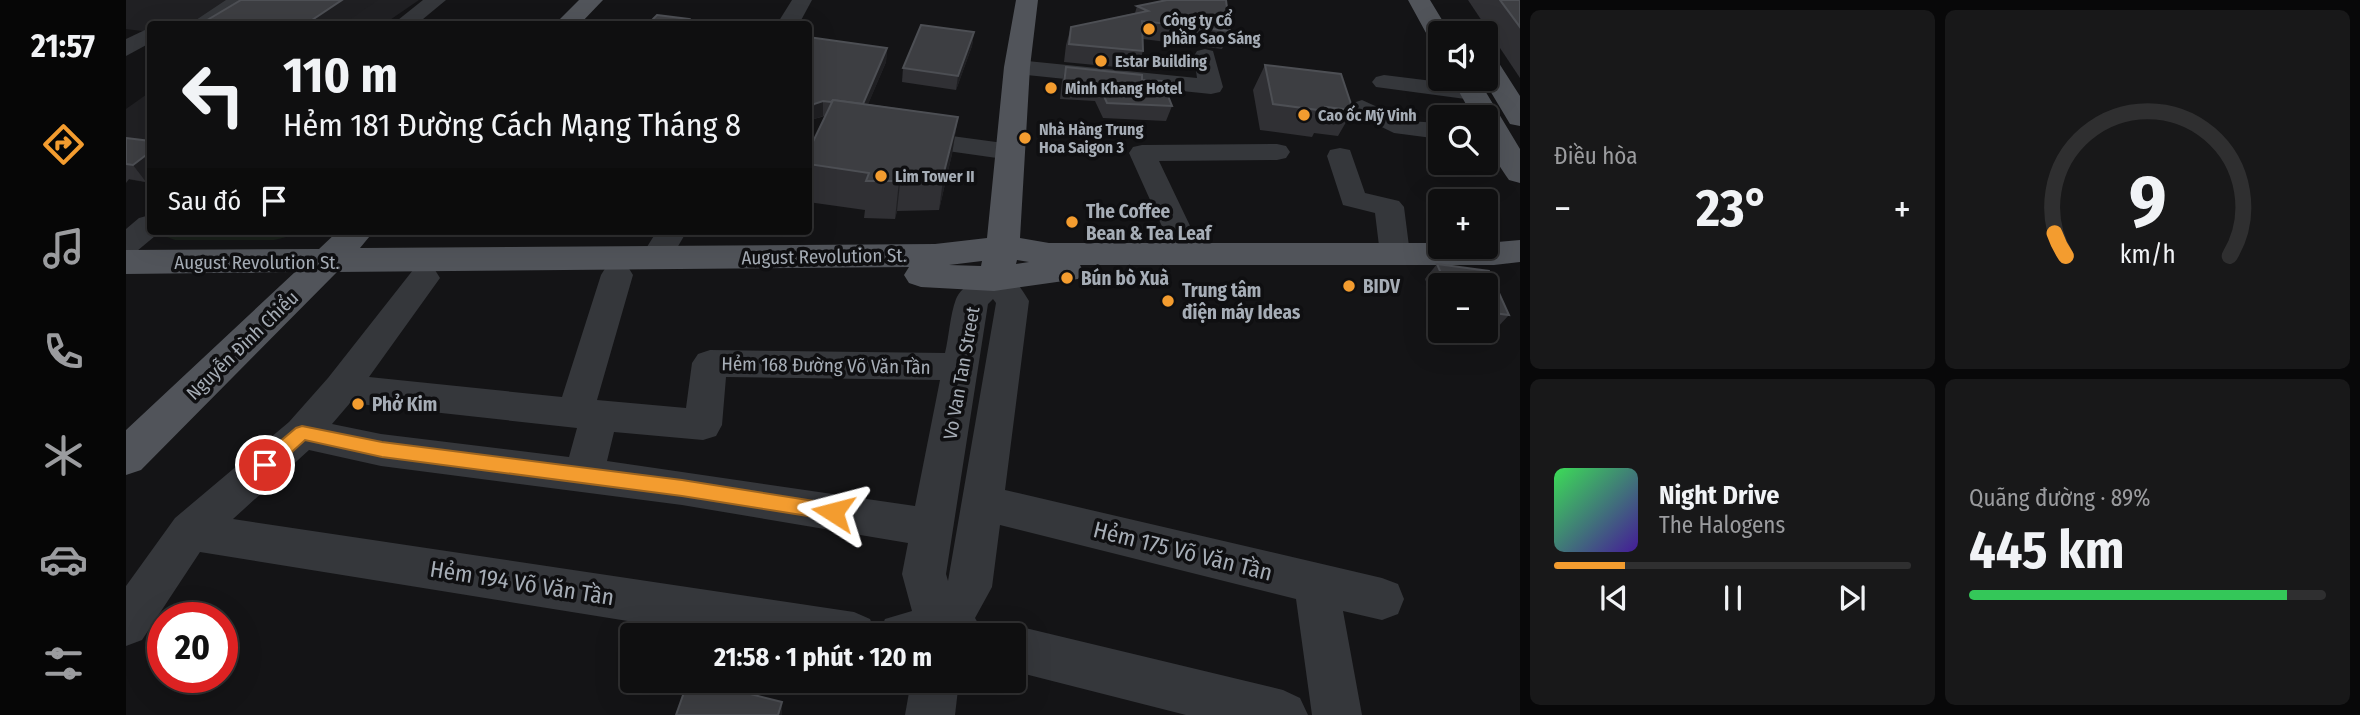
<!DOCTYPE html>
<html lang="vi">
<meta charset="utf-8">
<style>
body{margin:0;font-family:"Fira Sans Condensed",sans-serif;background:#181819;color:#f1f3f6;height:100vh;display:flex;flex-direction:column;font-size:26px;white-space:nowrap}
*{box-sizing:border-box;margin:0}
p{font-size:23px;color:#9b9c9f}
.icon{flex:none;width:38px;height:38px;fill:none;stroke:currentColor;stroke-width:2;stroke-linecap:round;stroke-linejoin:round}
.map{position:relative;flex:1;overflow:hidden}
.sheet{display:flex;flex-direction:column;gap:10px;padding:10px;background:#080809;width:840px}
.sheet>*{flex:none}
.top-card{position:absolute;left:21px;top:21px;width:665px;height:214px;border-radius:7px;box-shadow:0 7px 28px #0002,0 0 0 2px #2f2f30;background:#0f0f10;color:#f1f3f6;overflow:hidden}
.tools{position:absolute;left:1302px;top:21px;display:grid;gap:14px}
.tools a{display:grid;place-items:center;width:70px;height:70px;border-radius:7px;background:#0f0f10;box-shadow:0 7px 28px #0002,0 0 0 2px #2f2f30;font-size:35px}
.speed{position:absolute;left:21px;top:602px;display:flex;gap:14px;font-size:35px;font-weight:700;text-align:center}
.speed>*{display:grid;place-content:center;width:91px;height:91px;border-radius:50%;background:#0f0f10;box-shadow:0 7px 28px #0002,0 0 0 2px #2f2f30;line-height:1}
.speed .limit{border:10px solid #d22;background:#fff;color:#111}
.pin{position:absolute;display:grid;place-items:center;width:60px;height:60px;color:#fff;margin:-30px;border:4px solid #fff;border-radius:50%;box-shadow:0 2px 7px #0007}
.me{position:absolute;width:77px;margin:-38px;rotate:279deg;stroke-linejoin:round;filter:drop-shadow(0 0 5px #0008)}
.turn{display:flex;align-items:center;gap:24px;height:147px;padding:0 21px;font-size:32px}
.turn .icon{width:91px;height:91px;stroke-width:2.5}
.turn b{display:block;font-size:49px;line-height:60px}
.then{display:flex;align-items:center;height:66px;padding:0 21px;background:#0003;gap:14px;font-size:26px}
.big{font-size:52px;font-weight:700;line-height:1.1}
.sheet .tile{flex:1;display:flex;flex-direction:column;justify-content:center;gap:10px;min-width:0;padding:0 24px;border-radius:10px;background:#181819}
.sheet .dial{align-items:center;gap:0}
.dial svg{height:182px;overflow:visible;fill:none;stroke:#2f2f30;stroke-width:7;stroke-linecap:round;text-anchor:middle}
.dial text{fill:#f1f3f6;stroke:none}
.song{display:flex;align-items:center;gap:21px}
.cover{width:84px;height:84px;border-radius:10px;background:linear-gradient(135deg,hsl(130 70% 55%),hsl(260 70% 35%))}
.played{height:7px;border-radius:4px;background:linear-gradient(90deg,#f39c2f 20%,#2f2f30 20%)}
.keys{display:flex;justify-content:space-around;direction:ltr}
.heat{display:flex;justify-content:space-between;align-items:center;font-size:38px;direction:ltr}
.charge{height:10px;border-radius:5px;background:linear-gradient(90deg,#34c759 89%,#2f2f30 0)}
.sheet .tiles{flex:1;display:grid;gap:10px;grid-template-columns:repeat(2,1fr)}
.trip{position:absolute;left:494px;top:623px;width:406px;height:70px;border-radius:7px;background:#0f0f10;box-shadow:0 7px 28px #0002,0 0 0 2px #2f2f30;font-weight:700;line-height:70px;text-align:center}
main{display:flex;flex:1;min-height:0}
.dock{display:flex;flex-direction:column;width:126px;justify-content:space-around;align-items:center;background:#060606;color:#9b9c9f}
.dock .icon{width:49px;height:49px}
.dock .current{color:#f39c2f}
.dock b{font-size:32px;color:#f1f3f6}
.map>svg:first-child{display:block}
.built{fill:#202023}
.green{fill:#1a211b}
.lines{fill:none;stroke-linecap:round;stroke-linejoin:round}
.minor{fill:#35373b;fill-rule:evenodd}
.major{fill:#51545a;fill-rule:evenodd}
.wall{fill:#303034}
.shaded-wall{fill:#1f1f22}
.building{fill:#3d3e42;stroke:#4d4f54;stroke-width:2}
.route{fill:#f39c2f;stroke:#9e651f;stroke-width:2}
.poi-dot{fill:#f39c2f;stroke:#0f0f11;stroke-width:2.5}
.labels{text-anchor:middle;stroke-width:7;stroke-linejoin:round;paint-order:stroke}
.far-poi-label{font-size:16px;font-weight:bold;fill:#a6adb6;stroke:#0f0f11;text-anchor:start}
.poi-label{font-size:19px;font-weight:bold;fill:#a6adb6;stroke:#0f0f11;text-anchor:start}
.street-label{font-size:19px;fill:#a6adb6;stroke:#0f0f11}
.near-street-label{font-size:23px;fill:#a6adb6;stroke:#0f0f11}
</style>
<main>
<nav class="dock">
<b>21:57</b>
<svg class="icon current" aria-label="directions" viewBox="0 0 24 24"><path d="M12 3l9 9-9 9-9-9zM9 14v-3h6M13 9l2 2-2 2"/></svg>
<svg class="icon" aria-label="music" viewBox="0 0 24 24"><path d="M9 18V5l10-2v13"/><circle cx="6" cy="18" r="3"/><circle cx="16" cy="16" r="3"/></svg>
<svg class="icon" aria-label="phone" viewBox="0 0 24 24"><path d="M5 4h4l2 5-3 2q2 4 5 5l2-3 5 2v4C11 20 4 13 5 4z"/></svg>
<svg class="icon" aria-label="climate" viewBox="0 0 24 24"><path d="M12 3v18M4 7l16 10M4 17L20 7"/></svg>
<svg class="icon" aria-label="car" viewBox="0 0 24 24"><path d="M5 17H2v-5l4-1 3-4h7l3 4 3 1v5h-3M9 17h6M6 11h13"/><circle cx="7" cy="17" r="2"/><circle cx="17" cy="17" r="2"/></svg>
<svg class="icon" aria-label="filters" viewBox="0 0 24 24"><path d="M4 7h16M4 17h16"/><circle cx="9" cy="7" r="2"/><circle cx="15" cy="17" r="2"/></svg>
</nav>
<div class="map">
<svg width="1394" height="715" viewBox="0 0 1394 715">
<rect width="100%" height="100%" fill="#141416"/>
<!-- built -->
<g class="built">
<path d="M 0,0 L 293,0 L 258,24 L 24,24 L 24,32 L 0,29 Z"/>
<path d="M 24,92 L 24,183 L 0,179 L 0,109 Z"/>
</g>
<!-- green -->
<path class="green" d="M 43,231 L 185,231 L 148,240 L 49,240 L 41,237 Z"/>
<g class="lines">
<!-- minor -->
<g class="minor">
<path d="M 100,0 L 125,0 L 89,24 L 64,24 Z"/>
<path d="M 297,0 L 320,0 L 291,24 L 267,24 Z"/>
<path d="M 666,0 L 686,0 L 673,24 L 651,24 Z"/>
<path d="M 21,29 L 24,30 L 24,43 L 0,56 L 0,39 Z"/>
<path d="M 1079,49 L 1087,51 L 1097,87 L 1094,92 L 1085,94 L 891,74 L 883,72 L 879,67 L 883,62 L 891,60 L 1071,78 L 1068,56 L 1071,51 Z"/>
<path d="M 1258,75 L 1347,86 L 1356,88 L 1359,93 L 1356,98 L 1347,100 L 1250,87 L 1246,82 L 1250,77 Z"/>
<path d="M 1236,100 L 1282,121 L 1314,123 L 1314,139 L 1268,133 L 1227,113 L 1223,108 L 1227,103 Z"/>
<path d="M 781,130 L 885,144 L 894,146 L 898,152 L 894,158 L 885,160 L 772,144 L 768,138 L 772,132 Z"/>
<path d="M 1151,144 L 1160,146 L 1164,152 L 1160,158 L 1151,160 L 1033,161 L 1078,255 L 1074,262 L 1063,265 L 1052,262 L 1003,153 L 1007,147 L 1016,145 Z"/>
<path d="M 1214,148 L 1224,150 L 1239,193 L 1273,201 L 1278,207 L 1284,254 L 1280,261 L 1269,264 L 1258,261 L 1254,254 L 1249,213 L 1217,205 L 1201,156 L 1204,150 Z"/>
<path d="M 24,215 L 24,231 L 35,231 L 11,251 L 0,254 L 0,229 L 13,218 Z"/>
<path d="M 531,231 L 561,231 L 541,265 L 530,268 L 519,265 L 514,258 Z"/>
<path d="M 491,264 L 502,267 L 507,275 L 471,400 L 560,408 L 566,363 L 572,354 L 584,350 L 819,353 C 823,336 824,315 830,299 C 833,292 839,287 845,282 C 872,257 887,274 903,301 L 879,490 L 1256,578 L 1272,584 L 1278,599 L 1272,614 L 1256,620 L 1217,611 L 1236,715 L 1186,715 L 1170,599 L 874,525 L 866,587 L 849,618 L 859,635 L 752,635 L 759,619 L 786,611 L 776,574 L 782,543 L 556,505 L 255,466 L 183,450 L 107,519 L 728,612 L 744,619 L 751,635 L 589,635 L 74,552 L 16,640 L 0,646 L 0,586 L 49,518 L 163,422 L 202,378 L 287,270 L 298,267 L 309,270 L 314,278 L 243,377 L 436,397 L 475,275 L 480,267 ZM 867,299 L 870,303 L 822,581 L 820,574 L 862,304 ZM 600,377 L 814,380 L 789,506 L 481,461 L 488,432 L 577,440 L 590,436 L 596,425 ZM 224,403 L 451,428 L 443,457 L 255,434 L 206,424 Z"/>
<path d="M 887,625 L 1157,690 L 1174,698 L 1182,715 L 1060,715 L 887,671 L 887,635 L 869,635 L 871,632 Z"/>
<path d="M 785,681 L 833,681 L 829,715 L 779,715 Z"/>
</g>
<!-- major -->
<g class="major">
<path d="M 453,0 L 477,0 L 454,24 L 429,24 Z"/>
<path d="M 890,0 L 912,0 L 904,67 L 894,238 L 923,243 L 1314,243 L 1314,247 L 1360,247 L 1360,243 L 1394,240 L 1394,262 L 1368,265 L 954,265 L 957,271 L 952,279 L 868,291 L 795,287 L 783,283 L 778,275 L 783,267 L 211,272 L 15,470 L 0,475 L 0,430 L 169,272 L 0,274 L 0,250 L 193,249 L 212,231 L 248,231 L 234,248 L 809,244 L 861,238 L 878,67 ZM 891,260 L 903,262 L 890,264 ZM 856,261 L 855,266 L 823,265 Z"/>
<path d="M 1282,0 L 1304,0 L 1324,33 L 1314,33 L 1314,44 L 1305,42 Z"/>
<path d="M 1360,54 L 1369,57 L 1394,96 L 1394,126 L 1384,124 L 1357,79 L 1360,79 Z"/>
<path d="M 1326,79 L 1352,79 L 1394,149 L 1394,183 L 1383,180 C 1367,157 1360,145 1360,117 L 1347,117 Z"/>
</g>
</g>
<!-- wall -->
<g class="wall">
<path d="M 1342,0 L 1394,0 L 1394,78 Z"/>
<path d="M 1011,6 L 1104,31 L 1096,49 L 1017,39 L 1017,51 L 1011,69 L 938,62 L 940,45 L 945,27 L 1009,13 Z"/>
<path d="M 848,32 L 846,46 L 830,90 L 776,82 L 777,68 Z"/>
<path d="M 682,37 L 761,48 L 760,62 L 742,104 L 832,117 L 826,154 L 813,210 L 771,211 L 769,219 L 738,218 L 739,210 L 682,202 L 682,152 L 699,116 L 688,119 L 686,121 L 686,131 L 682,131 Z"/>
<path d="M 1139,65 L 1227,110 L 1212,136 L 1188,133 L 1186,137 L 1134,130 L 1127,90 Z"/>
<path d="M 940,67 L 1016,80 L 1046,106 L 1040,121 L 977,118 L 969,101 L 934,99 L 936,81 Z"/>
<path d="M 0,138 L 20,182 L 3,179 L 0,183 Z"/>
<path d="M 1311,264 L 1363,271 L 1383,315 L 1369,330 L 1360,329 L 1360,285 L 1314,285 L 1314,318 L 1299,279 Z"/>
</g>
<!-- shaded-wall -->
<g class="shaded-wall">
<path d="M 216,0 L 252,0 L 217,24 L 180,24 Z"/>
<path d="M 848,32 L 846,46 L 830,90 L 832,76 Z"/>
<path d="M 761,48 L 760,62 L 735,121 L 736,106 Z"/>
<path d="M 697,101 L 697,116 L 688,119 L 686,121 L 686,117 L 683,110 L 688,104 Z"/>
<path d="M 832,117 L 826,154 L 813,210 L 818,172 Z"/>
<path d="M 24,152 L 24,179 L 20,182 L 7,165 Z"/>
<path d="M 775,174 L 771,211 L 769,219 L 773,181 Z"/>
<path d="M 656,702 L 656,715 L 652,715 Z"/>
</g>
<!-- building -->
<g class="building">
<path d="M 115,0 L 216,0 L 180,24 L 87,24 L 89,23 L 78,22 Z"/>
<path d="M 1041,0 L 1100,0 L 1104,31 L 1016,21 L 1017,51 L 943,44 L 945,27 L 1022,11 L 1011,6 Z"/>
<path d="M 1374,0 L 1394,0 L 1394,27 Z"/>
<path d="M 531,15 L 563,19 L 558,24 L 522,24 Z"/>
<path d="M 795,25 L 848,32 L 832,76 L 777,68 Z"/>
<path d="M 682,37 L 761,48 L 737,104 L 707,100 L 705,102 L 697,101 L 688,104 L 683,110 L 686,117 L 682,117 L 682,40 L 684,40 Z"/>
<path d="M 1139,65 L 1215,74 L 1227,110 L 1199,107 L 1200,111 L 1147,104 Z"/>
<path d="M 940,67 L 1016,75 L 1016,80 L 1036,81 L 1046,106 L 981,103 L 974,87 L 938,84 Z"/>
<path d="M 707,100 L 832,117 L 818,172 L 775,174 L 773,181 L 740,181 L 743,173 L 682,164 L 682,152 Z"/>
<path d="M 0,138 L 24,141 L 24,152 L 7,165 L 0,164 Z"/>
<path d="M 1311,264 L 1363,271 L 1383,315 L 1360,312 L 1360,285 L 1320,285 Z"/>
<path d="M 562,681 L 573,681 L 656,702 L 652,715 L 550,715 Z"/>
</g>
<!-- route -->
<path class="route" d="M 176,426 L 256,442 L 556,480 L 707,504 L 714,506 L 717,512 L 714,518 L 707,520 L 556,496 L 256,457 L 179,440 L 145,471 L 139,473 L 132,471 L 130,465 L 132,460 L 170,428 Z"/>
<!-- markers -->
<g class="poi-dot">
<circle cx="1023" cy="29" r="7"/>
<circle cx="975" cy="61" r="7"/>
<circle cx="925" cy="88" r="7"/>
<circle cx="1178" cy="115" r="7"/>
<circle cx="899" cy="138" r="7"/>
<circle cx="755" cy="176" r="7"/>
<circle cx="946" cy="222" r="7"/>
<circle cx="941" cy="278" r="7"/>
<circle cx="1223" cy="286" r="7"/>
<circle cx="1042" cy="301" r="7"/>
<circle cx="232" cy="404" r="7"/>
</g>
<g class="labels">
<!-- far-poi labels -->
<g class="far-poi-label">
<text x="1037" y="26">Công ty Cổ<tspan x="1037" dy="18">phần Sao Sáng</tspan></text>
<text x="989" y="67">Estar Building</text>
<text x="939" y="94">Minh Khang Hotel</text>
<text x="1192" y="121">Cao ốc Mỹ Vinh</text>
<text x="913" y="135">Nhà Hàng Trung<tspan x="913" dy="18">Hoa Saigon 3</tspan></text>
<text x="769" y="182">Lim Tower II</text>
</g>
<!-- poi labels -->
<g class="poi-label">
<text x="960" y="218">The Coffee<tspan x="960" dy="22">Bean &amp; Tea Leaf</tspan></text>
<text x="955" y="285">Bún bò Xuà</text>
<text x="1237" y="293">BIDV</text>
<text x="1056" y="297">Trung tâm<tspan x="1056" dy="22">điện máy Ideas</tspan></text>
<text x="246" y="411">Phở Kim</text>
</g>
<!-- street labels -->
<g class="street-label">
<text transform="translate(698 256) rotate(-1)" y="7">August Revolution St.</text>
<text x="131" y="269">August Revolution St.</text>
<text transform="translate(116 345) rotate(-44)" y="7">Nguyễn Đình Chiểu</text>
<text transform="translate(700 365) rotate(1)" y="7">Hẻm 168 Đường Võ Văn Tần</text>
<text transform="translate(835 373) rotate(-80)" y="7">Vo Van Tan Street</text>
</g>
<!-- near-street labels -->
<g class="near-street-label">
<text transform="translate(1057 551) rotate(14)" y="8">Hẻm 175 Võ Văn Tần</text>
<text transform="translate(396 583) rotate(9)" y="8">Hẻm 194 Võ Văn Tần</text>
</g>
</g>
</svg>
<div class="tools">
<a><svg class="icon" aria-label="sound" viewBox="0 0 24 24"><path d="M4 9h4l5-4v14l-5-4H4zM17 9q2 3 0 6"/></svg></a>
<a><svg class="icon" aria-label="search" viewBox="0 0 24 24"><circle cx="10" cy="10" r="6"/><path d="M15 15l6 6"/></svg></a>
<a>+</a>
<a>−</a>
</div>
<div class="speed"><div class="limit">20</div></div>
<div class="pin" style="left:139px;top:465px;background:#d93025"><svg class="icon" aria-label="arrive" viewBox="0 0 24 24"><path d="M6 21V4h12l-3 4 3 4H6"/></svg></div>
<svg class="me" style="left:707px;top:512px" viewBox="-20 -20 40 40"><path d="M0-17L14 15 0 8-14 15z" fill="#f39c2f" stroke="#fff" stroke-width="4"/></svg>
<div class="trip">21:58 · 1 phút · 120 m</div>
<div class="top-card">
<div class="turn"><svg class="icon" aria-label="left" viewBox="0 0 24 24"><path d="M17 20v-9H6M10 6l-5 5 5 5"/></svg><div><b>110 m</b>Hẻm 181 Đường Cách Mạng Tháng 8</div></div>
<div class="then">Sau đó<svg class="icon" aria-label="arrive" viewBox="0 0 24 24"><path d="M6 21V4h12l-3 4 3 4H6"/></svg></div>
</div>
</div>
<section class="sheet">
<div class="tiles">
<div class="tile"><p>Điều hòa</p>
<div class="heat"><a>−</a><b class="big">23°</b><a>+</a></div>
</div>
<div class="tile dial"><svg viewBox="0 0 100 80">
<path d="M14 69A42 42 0 1 1 86 69"/>
<path d="M14 69A42 42 0 0 1 9 59" stroke="#f39c2f"/>
<text x="50" y="56" font-size="32" font-weight="700">9</text>
<text x="50" y="72" font-size="11">km/h</text>
</svg></div>
<div class="tile">
<div class="song"><i class="cover"></i><div><b>Night Drive</b><p>The Halogens</p></div></div>
<div class="played"></div>
<div class="keys"><svg class="icon" aria-label="previous" viewBox="0 0 24 24"><path d="M18 5L8 12l10 7zM5 5v14"/></svg><svg class="icon" aria-label="pause" viewBox="0 0 24 24"><path d="M8 5v14M16 5v14"/></svg><svg class="icon" aria-label="next" viewBox="0 0 24 24"><path d="M6 5l10 7-10 7zM19 5v14"/></svg></div>
</div>
<div class="tile"><p>Quãng đường · 89%</p><b class="big">445 km</b><div class="charge"></div></div>
</div>
</section>
</main>
